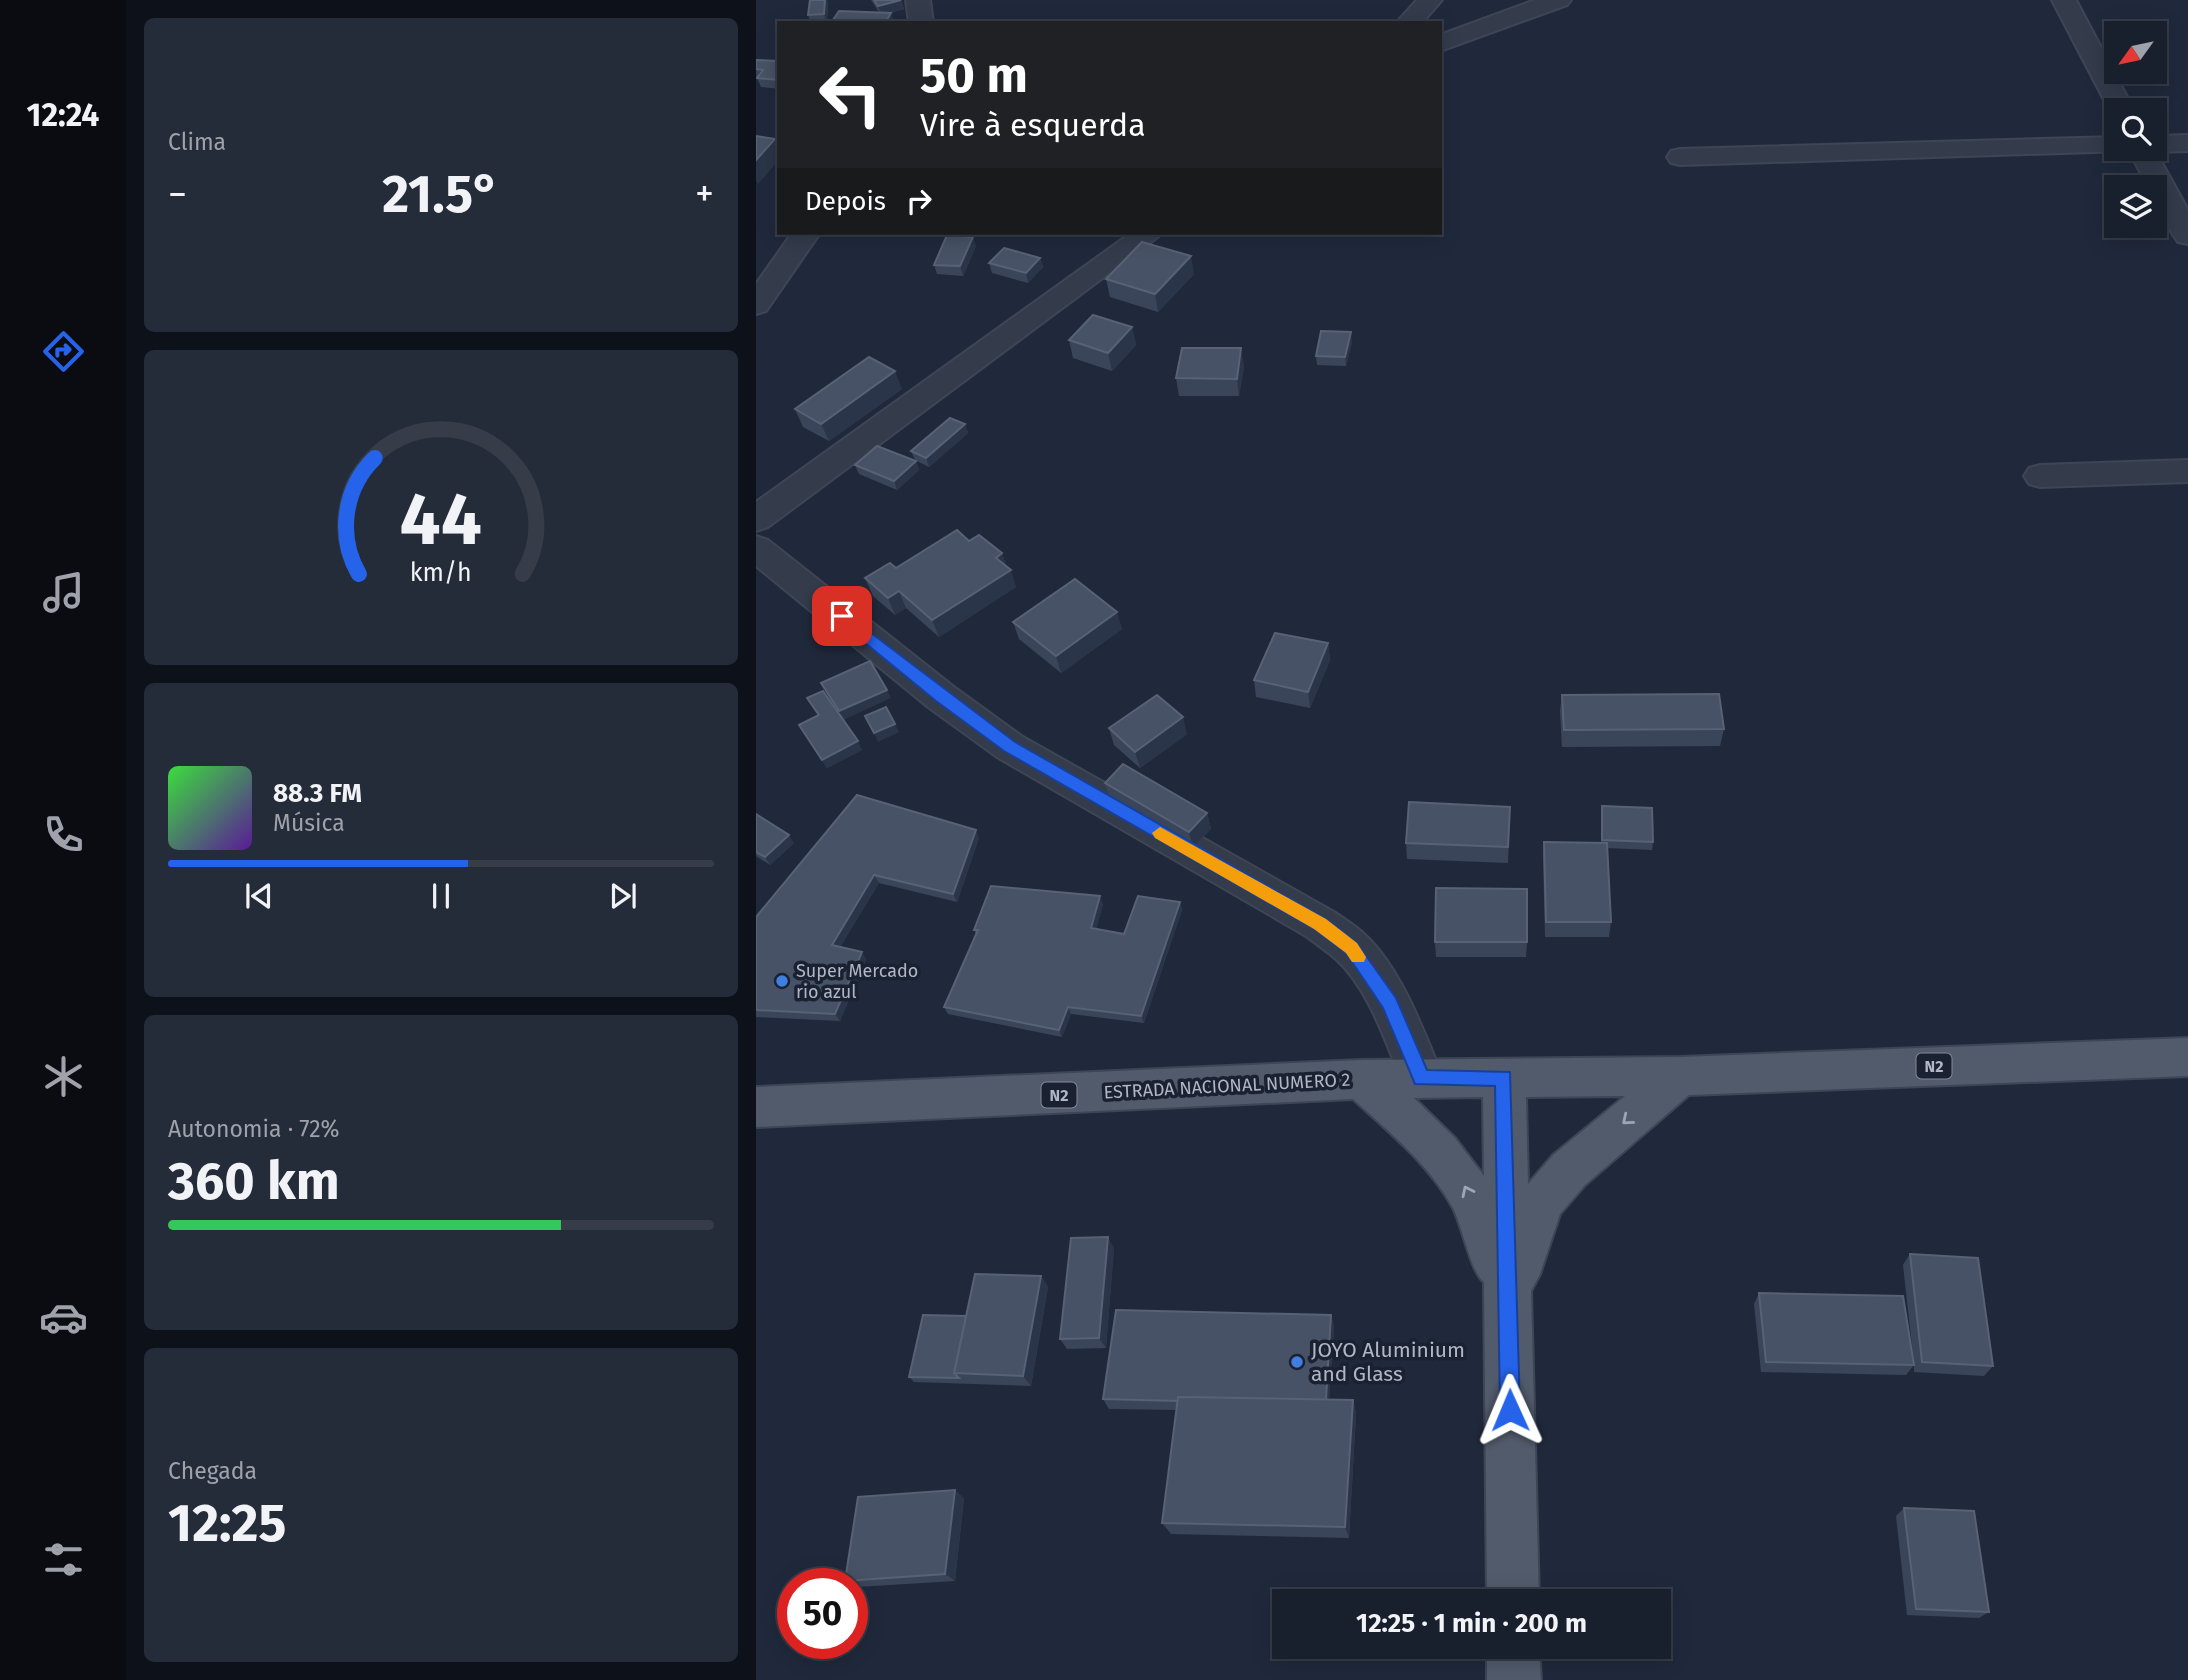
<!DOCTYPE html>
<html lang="pt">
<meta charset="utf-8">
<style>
body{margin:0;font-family:"Fira Sans",sans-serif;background:#252c39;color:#f1f3f6;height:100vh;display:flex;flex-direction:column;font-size:26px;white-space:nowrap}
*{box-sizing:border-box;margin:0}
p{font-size:23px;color:#9fa2aa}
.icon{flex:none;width:38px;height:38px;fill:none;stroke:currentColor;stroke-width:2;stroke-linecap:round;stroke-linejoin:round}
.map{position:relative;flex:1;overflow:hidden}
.panel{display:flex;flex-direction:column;gap:18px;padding:18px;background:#0d1119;width:630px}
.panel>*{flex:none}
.hud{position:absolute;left:21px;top:21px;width:665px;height:214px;border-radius:0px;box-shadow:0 4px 18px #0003,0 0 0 2px #363d49;background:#202124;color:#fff;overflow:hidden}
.needle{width:46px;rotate:237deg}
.fabs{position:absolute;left:1348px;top:21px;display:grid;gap:14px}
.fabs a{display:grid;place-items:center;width:63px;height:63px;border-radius:0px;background:#181f2d;box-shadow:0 4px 18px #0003,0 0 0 2px #363d49;font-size:35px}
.speed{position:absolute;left:21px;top:1568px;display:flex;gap:14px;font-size:35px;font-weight:700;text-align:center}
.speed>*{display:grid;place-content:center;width:91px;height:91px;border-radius:50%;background:#181f2d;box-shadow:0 4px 18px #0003,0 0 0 2px #363d49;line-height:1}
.speed .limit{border:10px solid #d22;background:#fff;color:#111}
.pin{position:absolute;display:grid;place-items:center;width:60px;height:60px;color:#fff;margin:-30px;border-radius:14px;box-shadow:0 4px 10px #0006}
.me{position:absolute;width:77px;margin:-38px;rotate:359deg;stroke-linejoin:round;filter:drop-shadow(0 0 5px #0008)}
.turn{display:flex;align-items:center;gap:24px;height:147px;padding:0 28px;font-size:32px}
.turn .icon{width:91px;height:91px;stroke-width:2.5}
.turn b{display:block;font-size:49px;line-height:60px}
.then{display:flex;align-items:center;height:66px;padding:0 28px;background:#0003;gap:14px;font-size:26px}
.big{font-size:52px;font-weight:700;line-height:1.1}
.panel .card{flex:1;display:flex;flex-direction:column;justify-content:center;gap:10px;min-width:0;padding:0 24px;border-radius:10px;background:#252c39}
.panel .dial{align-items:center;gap:0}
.dial svg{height:182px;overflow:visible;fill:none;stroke:#363d49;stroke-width:7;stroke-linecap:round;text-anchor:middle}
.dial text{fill:#f1f3f6;stroke:none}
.song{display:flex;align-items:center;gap:21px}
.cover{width:84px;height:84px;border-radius:10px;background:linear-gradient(135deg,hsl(120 70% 55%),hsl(270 70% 35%))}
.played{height:7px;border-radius:4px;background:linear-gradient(90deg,#2563eb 55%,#363d49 55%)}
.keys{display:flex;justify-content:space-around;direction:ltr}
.heat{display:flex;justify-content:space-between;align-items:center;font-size:38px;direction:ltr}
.charge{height:10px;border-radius:5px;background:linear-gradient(90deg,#34c759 72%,#363d49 0)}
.trip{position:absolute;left:516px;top:1589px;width:399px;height:70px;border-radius:0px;background:#181f2d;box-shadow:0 4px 18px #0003,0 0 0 2px #363d49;font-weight:700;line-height:70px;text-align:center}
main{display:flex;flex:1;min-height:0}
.tab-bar{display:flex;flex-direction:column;width:126px;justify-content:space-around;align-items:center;background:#0a0c12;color:#9fa2aa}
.tab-bar .icon{width:49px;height:49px}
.tab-bar .current{color:#2563eb}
.tab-bar b{font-size:32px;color:#f1f3f6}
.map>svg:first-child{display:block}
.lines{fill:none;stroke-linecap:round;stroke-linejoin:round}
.minor-casing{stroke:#3e4555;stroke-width:4}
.major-casing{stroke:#3e4555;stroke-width:4}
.minor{fill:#343c4c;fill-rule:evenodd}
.major{fill:#525b6c;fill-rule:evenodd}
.wall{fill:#3b455a}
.shaded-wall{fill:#2b3549}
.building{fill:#475266;stroke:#586175;stroke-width:2}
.oneway{stroke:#9da4b6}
.route{fill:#2563eb;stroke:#184099;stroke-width:2}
.slow{fill:#f59e0b}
.shop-dot{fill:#3f7fe0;stroke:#1a2131;stroke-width:2.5}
.labels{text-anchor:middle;stroke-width:7;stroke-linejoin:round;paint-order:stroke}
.shield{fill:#1a2131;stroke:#83899b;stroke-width:2}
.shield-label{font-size:16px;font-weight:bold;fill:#b0b6c8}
.poi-label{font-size:18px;fill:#b0b6c8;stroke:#1a2131;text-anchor:start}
.street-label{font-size:18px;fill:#b0b6c8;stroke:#1a2131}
.near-poi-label{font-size:21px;fill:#b0b6c8;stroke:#1a2131;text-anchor:start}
</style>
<main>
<nav class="tab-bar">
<b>12:24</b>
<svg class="icon current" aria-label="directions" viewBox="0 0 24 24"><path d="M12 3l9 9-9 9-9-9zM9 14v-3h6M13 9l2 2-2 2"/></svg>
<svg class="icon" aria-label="music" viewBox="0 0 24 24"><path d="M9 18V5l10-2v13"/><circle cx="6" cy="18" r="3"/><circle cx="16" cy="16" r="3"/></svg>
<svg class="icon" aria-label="phone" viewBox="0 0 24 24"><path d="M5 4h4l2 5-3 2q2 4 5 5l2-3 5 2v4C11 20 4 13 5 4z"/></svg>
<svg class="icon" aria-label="climate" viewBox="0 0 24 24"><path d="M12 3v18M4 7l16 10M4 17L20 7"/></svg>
<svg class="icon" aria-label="car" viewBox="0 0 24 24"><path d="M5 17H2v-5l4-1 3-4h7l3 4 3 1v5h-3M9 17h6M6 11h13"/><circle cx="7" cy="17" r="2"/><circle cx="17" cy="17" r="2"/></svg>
<svg class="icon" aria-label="filters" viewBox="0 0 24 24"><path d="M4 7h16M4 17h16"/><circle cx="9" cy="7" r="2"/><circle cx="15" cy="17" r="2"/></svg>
</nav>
<section class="panel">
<div class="card"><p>Clima</p>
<div class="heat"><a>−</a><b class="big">21.5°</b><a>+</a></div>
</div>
<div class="card dial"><svg viewBox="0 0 100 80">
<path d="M14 69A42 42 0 1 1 86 69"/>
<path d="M14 69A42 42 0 0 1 21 18" stroke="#2563eb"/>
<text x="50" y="56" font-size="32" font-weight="700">44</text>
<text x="50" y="72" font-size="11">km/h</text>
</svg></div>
<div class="card">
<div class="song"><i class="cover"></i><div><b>88.3 FM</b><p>Música</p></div></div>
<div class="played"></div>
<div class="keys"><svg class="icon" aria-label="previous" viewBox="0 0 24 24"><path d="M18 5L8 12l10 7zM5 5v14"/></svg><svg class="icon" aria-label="pause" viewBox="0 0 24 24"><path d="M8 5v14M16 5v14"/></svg><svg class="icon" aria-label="next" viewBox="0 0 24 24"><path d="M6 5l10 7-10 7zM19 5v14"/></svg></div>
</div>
<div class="card"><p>Autonomia · 72%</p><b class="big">360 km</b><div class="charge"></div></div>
<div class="card"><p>Chegada</p><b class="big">12:25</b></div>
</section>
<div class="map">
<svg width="1432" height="1680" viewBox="0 0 1432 1680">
<rect width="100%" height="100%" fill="#20293c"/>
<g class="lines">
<defs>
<g id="minor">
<path d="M 150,0 L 174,0 L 177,23 L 153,23 Z"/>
<path d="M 661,0 L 686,0 L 666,23 L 640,23 Z"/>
<path d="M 779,0 L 815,0 L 811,5 L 684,51 L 684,35 Z"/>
<path d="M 1296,0 L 1320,0 L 1378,110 L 1360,110 L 1360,116 L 1356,115 Z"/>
<path d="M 1432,135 L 1432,151 L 1400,152 L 1432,210 L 1432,244 L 1422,242 C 1411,226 1398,206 1398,187 L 1392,187 L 1372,149 L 1398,149 L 1398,136 Z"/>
<path d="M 1360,137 L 1360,149 L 1369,151 L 924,165 L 915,163 L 911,157 L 915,151 L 924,149 Z"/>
<path d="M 36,233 L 64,233 L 10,311 L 0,314 L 0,284 Z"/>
<path d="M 375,233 L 407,233 L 12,527 L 0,531 L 0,502 Z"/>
<path d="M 1432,460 L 1432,482 L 1284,487 L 1273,484 L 1268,476 L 1273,468 L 1284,465 Z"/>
<path d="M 0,536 L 12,540 L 198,687 L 267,737 L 578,912 C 588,919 600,926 609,935 C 645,968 669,1034 687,1078 L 681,1092 L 666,1097 L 651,1092 C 631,1049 616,992 580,959 C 571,951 560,944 550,936 L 241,757 L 172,707 L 0,566 Z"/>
</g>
<g id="major">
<path d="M 1432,1038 L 1432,1076 L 933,1095 L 829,1185 L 804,1214 L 784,1274 L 775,1291 L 783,1601 L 731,1601 L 728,1282 C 715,1273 706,1225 697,1208 C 673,1164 633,1132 597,1099 L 0,1127 L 0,1087 L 606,1060 L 924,1057 ZM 869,1096 L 797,1155 L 772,1184 L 770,1097 ZM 727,1097 L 728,1176 L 699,1138 L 658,1098 Z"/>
<path d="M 731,1647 L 783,1647 L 785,1680 L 731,1680 Z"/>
</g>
</defs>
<!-- minor casing -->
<use href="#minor" class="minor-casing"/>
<!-- major casing -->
<use href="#major" class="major-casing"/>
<!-- minor -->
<use href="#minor" class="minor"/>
<!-- major -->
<use href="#major" class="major"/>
</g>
<!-- wall -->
<g class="wall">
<path d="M 54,0 L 71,0 L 72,3 L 71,23 L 55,23 L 52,15 Z"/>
<path d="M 115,0 L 145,0 L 148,9 L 134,13 L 123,12 Z"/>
<path d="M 0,60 L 23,61 L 23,89 L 5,87 L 1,78 L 0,78 Z"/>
<path d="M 220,246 L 207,276 L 181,274 L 178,265 Z"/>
<path d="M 284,258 L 287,267 L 272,283 L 236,273 L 233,263 Z"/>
<path d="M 438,274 L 402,312 L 354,297 L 350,279 Z"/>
<path d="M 376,327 L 380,345 L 356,371 L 317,358 L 313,340 Z"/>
<path d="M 596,342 L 590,366 L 561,365 L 560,356 Z"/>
<path d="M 488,366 L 483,396 L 423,396 L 420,378 Z"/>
<path d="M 146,389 L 73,441 L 47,427 L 39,409 Z"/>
<path d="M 209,424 L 212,433 L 173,467 L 159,460 L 155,451 Z"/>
<path d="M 160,461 L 163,470 L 141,490 L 103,474 L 99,465 Z"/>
<path d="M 213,541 L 246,553 L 250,566 L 260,587 L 183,637 L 150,608 L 139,615 L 117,596 L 109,578 Z"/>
<path d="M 257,622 L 366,629 L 305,673 L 263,639 Z"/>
<path d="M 572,643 L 574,660 L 554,708 L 500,697 L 498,680 Z"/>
<path d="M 806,695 L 968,729 L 964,746 L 806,747 L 804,711 Z"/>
<path d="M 51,698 L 106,750 L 71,768 L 43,725 L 62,716 Z"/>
<path d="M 353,728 L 431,734 L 384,768 L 358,745 Z"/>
<path d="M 349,783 L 451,813 L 455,829 L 437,847 L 354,799 Z"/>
<path d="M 846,806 L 897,842 L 896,850 L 851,848 L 855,922 L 853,937 L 789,937 L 787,858 L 788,842 L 845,842 Z"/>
<path d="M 754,807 L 752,863 L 651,859 L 650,843 Z"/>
<path d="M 0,814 L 38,843 L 14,865 L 0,856 Z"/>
<path d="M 223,838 L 201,902 L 123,883 L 84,947 L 110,959 L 84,1021 L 0,1017 L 0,917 Z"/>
<path d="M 424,902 L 426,910 L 388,1023 L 315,1014 L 306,1037 L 192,1014 L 188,1007 L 220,934 L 218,930 L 347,904 L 340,929 L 368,934 Z"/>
<path d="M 679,942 L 771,942 L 770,957 L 680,957 Z"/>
<path d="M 358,1248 L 350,1348 L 311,1349 L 304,1339 Z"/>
<path d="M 1154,1254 L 1237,1366 L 1228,1376 L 1158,1372 L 1158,1365 L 1150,1375 L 1005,1372 L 998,1304 L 1003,1293 L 1157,1355 L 1147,1265 Z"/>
<path d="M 285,1276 L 292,1287 L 275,1386 L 158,1382 L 153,1377 L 210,1316 Z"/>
<path d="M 575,1315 L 578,1326 L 573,1400 L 597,1400 L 600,1414 L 593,1538 L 415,1534 L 406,1523 L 421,1410 L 353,1409 L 347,1399 Z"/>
<path d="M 208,1498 L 199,1581 L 101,1587 L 89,1581 Z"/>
<path d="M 1148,1508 L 1233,1612 L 1223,1618 L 1151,1615 L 1140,1516 Z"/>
</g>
<!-- shaded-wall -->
<g class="shaded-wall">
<path d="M 69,0 L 71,0 L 72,3 L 71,23 L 68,14 Z"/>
<path d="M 145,0 L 148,9 L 125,15 L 122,6 Z"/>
<path d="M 135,13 L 138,23 L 129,23 Z"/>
<path d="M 19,139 L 23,148 L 23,160 L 2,184 L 0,180 L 0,160 Z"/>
<path d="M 217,237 L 220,246 L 207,276 L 204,266 Z"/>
<path d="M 435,256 L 438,274 L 402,312 L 399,294 Z"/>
<path d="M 284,258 L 287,267 L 272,283 L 270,273 Z"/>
<path d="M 376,327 L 380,345 L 356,371 L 352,353 Z"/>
<path d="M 595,332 L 596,342 L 590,366 L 589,357 Z"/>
<path d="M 485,348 L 488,366 L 483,396 L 481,379 Z"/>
<path d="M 139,371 L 146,389 L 73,441 L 65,424 Z"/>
<path d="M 209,424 L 212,433 L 173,467 L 170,458 Z"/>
<path d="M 160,461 L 163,470 L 141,490 L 138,481 Z"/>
<path d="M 246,553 L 252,571 L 240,558 Z"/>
<path d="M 255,570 L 260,587 L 183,637 L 176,620 Z"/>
<path d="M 143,591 L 150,608 L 139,615 L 132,598 Z"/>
<path d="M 361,612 L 366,629 L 305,673 L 300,656 Z"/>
<path d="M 572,643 L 574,660 L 554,708 L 552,692 Z"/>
<path d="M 131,690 L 135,698 L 87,720 L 83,711 Z"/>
<path d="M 427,717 L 431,734 L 384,768 L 379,752 Z"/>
<path d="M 139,724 L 143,732 L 122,742 L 118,733 Z"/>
<path d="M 102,741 L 106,750 L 71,768 L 66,760 Z"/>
<path d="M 451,813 L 455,829 L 437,847 L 433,832 Z"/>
<path d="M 220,830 L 223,838 L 201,902 L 197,894 Z"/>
<path d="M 33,835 L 38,843 L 14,865 L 9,857 Z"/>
<path d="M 118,875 L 123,883 L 80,953 L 76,945 Z"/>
<path d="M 344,896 L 347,904 L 338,936 L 335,928 Z"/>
<path d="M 424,902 L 426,910 L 388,1023 L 385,1016 Z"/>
<path d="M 106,952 L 110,959 L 84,1021 L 79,1014 Z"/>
<path d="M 312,1007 L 315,1014 L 306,1037 L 303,1030 Z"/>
<path d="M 352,1237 L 358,1248 L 350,1348 L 343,1338 Z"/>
<path d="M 285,1276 L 292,1287 L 275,1386 L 267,1376 Z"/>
<path d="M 575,1315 L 578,1326 L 572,1414 L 570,1404 Z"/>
<path d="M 597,1400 L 600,1414 L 593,1538 L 589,1527 Z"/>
<path d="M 199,1490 L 208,1498 L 199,1581 L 189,1574 Z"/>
</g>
<!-- building -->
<g class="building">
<path d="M 54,0 L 69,0 L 68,14 L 52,15 Z"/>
<path d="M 118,0 L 145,0 L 122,6 Z"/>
<path d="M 83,11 L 135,13 L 129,23 L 75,23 Z"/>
<path d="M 0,60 L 23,61 L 23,80 L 1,78 L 7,70 L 0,69 Z"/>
<path d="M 0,136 L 19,139 L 0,160 Z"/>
<path d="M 191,235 L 217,237 L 204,266 L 178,265 Z"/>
<path d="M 386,242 L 435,256 L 399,294 L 350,279 Z"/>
<path d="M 248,248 L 284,258 L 270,273 L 233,263 Z"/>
<path d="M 337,315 L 376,327 L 352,353 L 313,340 Z"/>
<path d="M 565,331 L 595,332 L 589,357 L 560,356 Z"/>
<path d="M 426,348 L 485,348 L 481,379 L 420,378 Z"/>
<path d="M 113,357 L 139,371 L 65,424 L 39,409 Z"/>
<path d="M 194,418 L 209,424 L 170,458 L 155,451 Z"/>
<path d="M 121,446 L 160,461 L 138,481 L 99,465 Z"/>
<path d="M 201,530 L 213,541 L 223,535 L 246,553 L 240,558 L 255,570 L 176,620 L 143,591 L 132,598 L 109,578 L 134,563 L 140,568 Z"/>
<path d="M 319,579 L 361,612 L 300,656 L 257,622 Z"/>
<path d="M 519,633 L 572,643 L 552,692 L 498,680 Z"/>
<path d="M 114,661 L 131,690 L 83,711 L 65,683 Z"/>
<path d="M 67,691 L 102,741 L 66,760 L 43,725 L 63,715 L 51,698 Z"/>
<path d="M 963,694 L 968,729 L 808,730 L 806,695 Z"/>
<path d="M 401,695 L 427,717 L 379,752 L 353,728 Z"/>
<path d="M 130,707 L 139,724 L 118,733 L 109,716 Z"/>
<path d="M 367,764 L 451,813 L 433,832 L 349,783 Z"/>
<path d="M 101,795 L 220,830 L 197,894 L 118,875 L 76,945 L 106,952 L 79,1014 L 0,1010 L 0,917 Z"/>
<path d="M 653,802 L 754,807 L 752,847 L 650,843 Z"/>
<path d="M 846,806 L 896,808 L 897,842 L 846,840 Z"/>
<path d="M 0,814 L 33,835 L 9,857 L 0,852 Z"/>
<path d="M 788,842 L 851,843 L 855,922 L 790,922 Z"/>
<path d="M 235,886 L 344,896 L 335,928 L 368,934 L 382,896 L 424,902 L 385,1016 L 312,1007 L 303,1030 L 188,1007 L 222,930 L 218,930 Z"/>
<path d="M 680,888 L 771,889 L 771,942 L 679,942 Z"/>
<path d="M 352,1237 L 343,1338 L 304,1339 L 315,1238 Z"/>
<path d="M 1154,1254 L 1222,1258 L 1237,1366 L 1166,1362 Z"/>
<path d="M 219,1274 L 285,1276 L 267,1376 L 198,1373 Z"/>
<path d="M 1003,1293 L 1147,1296 L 1158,1365 L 1010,1362 Z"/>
<path d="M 360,1310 L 575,1315 L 570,1400 L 422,1397 L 422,1401 L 347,1399 Z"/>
<path d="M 167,1315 L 210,1316 L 198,1373 L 203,1378 L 153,1377 Z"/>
<path d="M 422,1397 L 597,1400 L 589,1527 L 406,1523 Z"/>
<path d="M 199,1490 L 189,1574 L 89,1581 L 102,1497 Z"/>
<path d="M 1148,1508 L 1218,1511 L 1233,1612 L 1160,1609 Z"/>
</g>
<!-- one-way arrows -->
<defs><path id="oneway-chevron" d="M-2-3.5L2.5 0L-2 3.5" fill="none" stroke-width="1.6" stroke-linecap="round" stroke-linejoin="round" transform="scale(1.75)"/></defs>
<g class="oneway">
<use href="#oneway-chevron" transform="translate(871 1120) rotate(140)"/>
<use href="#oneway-chevron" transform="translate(711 1191) rotate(-116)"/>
</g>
<!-- route -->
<path class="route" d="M 86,611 L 259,742 L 570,919 L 601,943 L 640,998 L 671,1070 L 754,1072 L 764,1410 L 761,1417 L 754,1420 L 746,1417 L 744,1410 L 739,1086 L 659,1084 L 627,1008 L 590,953 L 558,929 L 248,751 L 180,701 L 81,620 L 81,612 Z"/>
<!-- slow -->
<path class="slow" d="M 404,827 L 570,919 L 601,943 L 610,957 L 608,962 L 596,962 L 590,953 L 558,929 L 399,838 L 396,833 Z"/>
<!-- markers -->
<g class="shop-dot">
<circle cx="26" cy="981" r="7"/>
<circle cx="541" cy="1362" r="7"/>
</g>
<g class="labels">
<!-- shield labels -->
<g class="shield">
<rect x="1160.5" y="1053.5" width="35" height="25" rx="5"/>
<rect x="285.5" y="1082.5" width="35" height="25" rx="5"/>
</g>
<g class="shield-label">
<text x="1178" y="1072">N2</text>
<text x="303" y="1101">N2</text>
</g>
<!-- poi labels -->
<g class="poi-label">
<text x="40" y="977">Super Mercado<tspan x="40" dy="21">rio azul</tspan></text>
</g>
<!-- street labels -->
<g class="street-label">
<text transform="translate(471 1086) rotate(-3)" y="6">ESTRADA NACIONAL NUMERO 2</text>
</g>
<!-- near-poi labels -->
<g class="near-poi-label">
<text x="555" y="1357">JOYO Aluminium<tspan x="555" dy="24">and Glass</tspan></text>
</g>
</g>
</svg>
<div class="fabs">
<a><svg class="needle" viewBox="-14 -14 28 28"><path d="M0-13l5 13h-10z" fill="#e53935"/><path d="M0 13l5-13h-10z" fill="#9fa2aa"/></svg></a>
<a><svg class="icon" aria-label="search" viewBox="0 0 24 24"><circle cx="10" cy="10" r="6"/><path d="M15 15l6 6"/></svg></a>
<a><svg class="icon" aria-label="layers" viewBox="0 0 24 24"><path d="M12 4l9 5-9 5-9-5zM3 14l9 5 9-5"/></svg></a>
</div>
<div class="speed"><div class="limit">50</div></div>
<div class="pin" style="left:86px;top:616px;background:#d93025"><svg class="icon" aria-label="arrive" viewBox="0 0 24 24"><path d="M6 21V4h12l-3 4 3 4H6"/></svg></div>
<svg class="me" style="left:754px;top:1410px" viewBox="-20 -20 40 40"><path d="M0-17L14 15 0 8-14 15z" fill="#2563eb" stroke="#fff" stroke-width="4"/></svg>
<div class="trip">12:25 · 1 min · 200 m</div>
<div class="hud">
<div class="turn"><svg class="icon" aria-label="left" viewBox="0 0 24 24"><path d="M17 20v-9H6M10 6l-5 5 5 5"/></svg><div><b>50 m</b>Vire à esquerda</div></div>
<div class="then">Depois<svg class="icon" aria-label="right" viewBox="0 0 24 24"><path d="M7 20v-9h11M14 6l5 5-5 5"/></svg></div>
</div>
</div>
</main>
